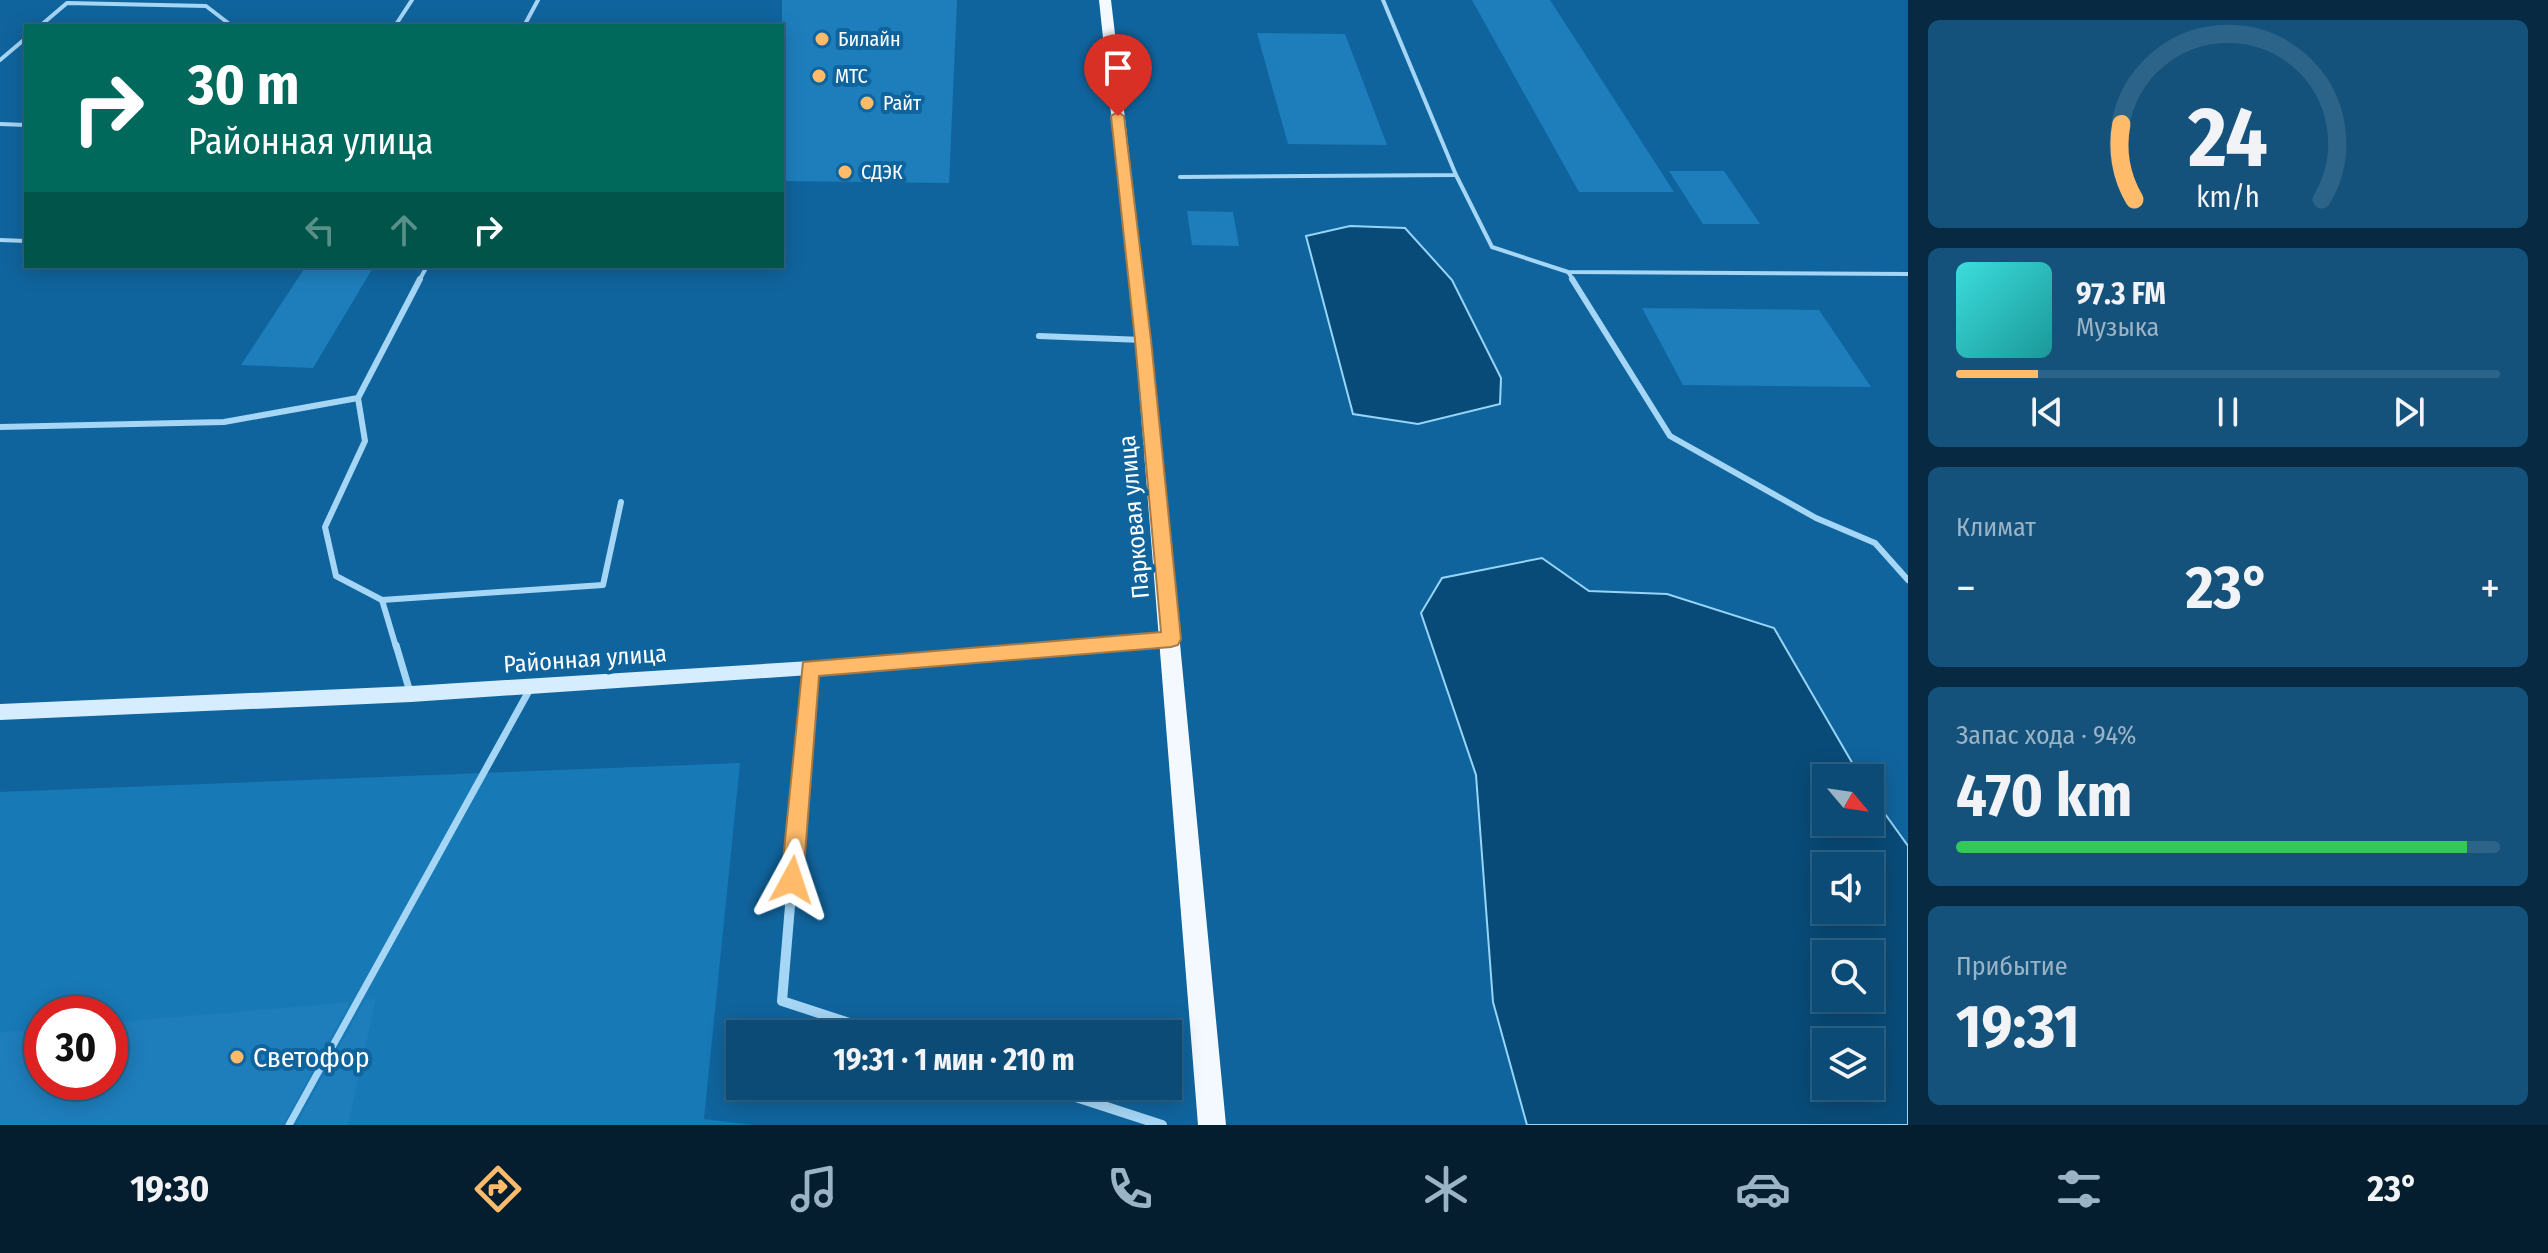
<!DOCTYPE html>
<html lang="ru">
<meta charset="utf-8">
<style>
body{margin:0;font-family:"Fira Sans Condensed",sans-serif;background:#15527b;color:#f1f3f6;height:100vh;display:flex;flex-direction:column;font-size:30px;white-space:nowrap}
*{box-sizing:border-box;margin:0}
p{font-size:26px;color:#9ab3c5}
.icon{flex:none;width:44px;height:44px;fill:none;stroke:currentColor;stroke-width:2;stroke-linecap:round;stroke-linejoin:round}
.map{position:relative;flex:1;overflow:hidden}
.drawer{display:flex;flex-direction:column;gap:20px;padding:20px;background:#072941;width:640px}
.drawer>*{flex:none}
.top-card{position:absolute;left:24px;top:24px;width:760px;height:244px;border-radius:0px;box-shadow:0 4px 20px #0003,0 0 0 2px #2c6388;background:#00695c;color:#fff;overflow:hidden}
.needle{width:52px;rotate:119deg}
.controls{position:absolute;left:1812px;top:764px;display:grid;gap:16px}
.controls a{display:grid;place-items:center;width:72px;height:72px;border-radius:0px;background:#0c4b76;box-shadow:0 4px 20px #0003,0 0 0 2px #2c6388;font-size:40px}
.speed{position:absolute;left:24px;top:996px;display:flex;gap:16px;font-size:40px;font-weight:700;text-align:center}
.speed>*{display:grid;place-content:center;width:104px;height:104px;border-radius:50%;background:#0c4b76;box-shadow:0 4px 20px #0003,0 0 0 2px #2c6388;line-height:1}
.speed .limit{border:12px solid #d22;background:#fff;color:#111}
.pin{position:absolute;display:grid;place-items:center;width:68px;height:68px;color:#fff;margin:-82px -34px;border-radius:50% 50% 50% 0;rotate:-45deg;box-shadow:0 0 8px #0007}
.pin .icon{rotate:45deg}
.me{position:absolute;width:88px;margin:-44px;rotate:5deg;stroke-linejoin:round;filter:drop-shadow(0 0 6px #0008)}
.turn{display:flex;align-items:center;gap:28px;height:168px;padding:0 32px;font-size:36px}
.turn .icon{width:104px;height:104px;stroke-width:2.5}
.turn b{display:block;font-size:56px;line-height:68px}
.lanes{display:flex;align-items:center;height:76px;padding:0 32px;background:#0003;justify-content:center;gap:40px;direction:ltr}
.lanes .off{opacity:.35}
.big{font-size:60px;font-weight:700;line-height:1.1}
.drawer .tile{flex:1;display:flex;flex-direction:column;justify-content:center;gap:12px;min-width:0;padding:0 28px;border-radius:12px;background:#15527b}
.drawer .dial{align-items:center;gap:0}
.dial svg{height:208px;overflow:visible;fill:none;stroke:#2c6388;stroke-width:7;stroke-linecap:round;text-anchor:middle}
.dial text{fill:#f1f3f6;stroke:none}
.song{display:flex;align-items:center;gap:24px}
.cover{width:96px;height:96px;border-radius:12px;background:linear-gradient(135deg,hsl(180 70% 55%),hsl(180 70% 35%))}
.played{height:8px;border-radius:4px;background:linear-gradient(90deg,#ffbb69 15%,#2c6388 15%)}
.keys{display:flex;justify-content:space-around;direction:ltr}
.heat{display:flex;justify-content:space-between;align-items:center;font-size:44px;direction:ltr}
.charge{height:12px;border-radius:6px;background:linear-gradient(90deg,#34c759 94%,#2c6388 0)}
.trip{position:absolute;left:726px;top:1020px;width:456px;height:80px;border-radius:0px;background:#0c4b76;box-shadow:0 4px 20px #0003,0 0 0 2px #2c6388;font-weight:700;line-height:80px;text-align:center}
.menu{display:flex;height:128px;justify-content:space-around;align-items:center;background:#051e2f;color:#9ab3c5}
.menu .icon{width:56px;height:56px}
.menu .selected{color:#ffbb69}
.menu b{font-size:36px;color:#f1f3f6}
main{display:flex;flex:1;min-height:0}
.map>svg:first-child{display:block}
.green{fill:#1879b7;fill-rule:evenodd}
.water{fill:#094b78;stroke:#96d4f8;stroke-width:2;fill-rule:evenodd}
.building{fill:#1e7ebc}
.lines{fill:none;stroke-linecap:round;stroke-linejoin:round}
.service-far2{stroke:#a5d6f5;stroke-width:4}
.service-far1{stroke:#a5d6f5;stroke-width:6}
.service{stroke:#a5d6f5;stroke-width:7}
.minor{stroke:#a5d6f5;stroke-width:10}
.secondary{fill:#d5edfe;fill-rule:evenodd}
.primary{fill:#f3f9ff;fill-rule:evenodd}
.route{fill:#ffbb69;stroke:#a67a44;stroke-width:2}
.poi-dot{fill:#ffbb69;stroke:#10649d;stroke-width:3}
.labels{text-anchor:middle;stroke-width:8;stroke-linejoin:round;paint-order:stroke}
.far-poi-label{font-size:20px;fill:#fff;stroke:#10649d;text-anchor:start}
.street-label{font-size:24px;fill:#fff;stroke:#10649d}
.near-poi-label{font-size:28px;fill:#fff;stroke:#10649d;text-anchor:start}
</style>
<main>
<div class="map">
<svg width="1908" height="1125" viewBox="0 0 1908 1125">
<rect width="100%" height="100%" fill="#10649d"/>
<!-- green -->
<path class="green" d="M 740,763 L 704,1119 L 753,1125 L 0,1125 L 0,792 ZM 42,1014 L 110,1014 L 110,1082 L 42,1082 Z"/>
<!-- water -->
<g class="water">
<path d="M 1350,226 L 1405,228 L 1452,280 L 1501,378 L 1500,404 L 1418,424 L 1353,414 L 1306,236 Z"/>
<path d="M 1542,558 L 1589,591 L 1667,594 L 1774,628 L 1861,778 L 1826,778 L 1826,822 L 1870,822 L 1870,793 L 1908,846 L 1908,1125 L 1527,1125 L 1493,1002 L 1476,775 L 1421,613 L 1442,578 ZM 1826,866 L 1870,866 L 1870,910 L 1826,910 ZM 1826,954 L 1870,954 L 1870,998 L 1826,998 ZM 1826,1042 L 1870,1042 L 1870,1086 L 1826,1086 Z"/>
</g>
<!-- building -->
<g class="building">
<path d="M 782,0 L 957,0 L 949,183 L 782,181 Z"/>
<path d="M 1472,0 L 1550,0 L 1674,192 L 1579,192 Z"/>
<path d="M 1257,33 L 1345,34 L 1387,145 L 1288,144 Z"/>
<path d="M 1669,171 L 1724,171 L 1760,224 L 1703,224 Z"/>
<path d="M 1187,211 L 1233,212 L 1239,246 L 1192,245 Z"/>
<path d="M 306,266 L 374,266 L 313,368 L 241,365 Z"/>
<path d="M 1642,308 L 1819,310 L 1871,387 L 1683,385 Z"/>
<path d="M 376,999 L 348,1125 L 296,1125 L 365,1000 Z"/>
<path d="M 350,1002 L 283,1125 L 0,1125 L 0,1032 L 42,1029 L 42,1082 L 110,1082 L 110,1023 Z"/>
</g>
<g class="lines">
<!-- service-far2 -->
<g class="service-far2">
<path d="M 40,26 L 67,3 L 206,6 L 232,26"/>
<path d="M 395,26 L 412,0"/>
<path d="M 524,26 L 538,0"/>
<path d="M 0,60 L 26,38"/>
<path d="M 0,124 L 26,125"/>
<path d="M 1456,175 L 1492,247 L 1568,272 L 1908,274"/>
<path d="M 1180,177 L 1456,175 L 1383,0"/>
<path d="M 0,240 L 26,241"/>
<path d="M 1568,272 L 1574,281"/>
<path d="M 419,281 L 427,266"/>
</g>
<!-- service-far1 -->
<g class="service-far1">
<path d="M 1572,279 L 1670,436 L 1816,518 L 1875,543 L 1908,580"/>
<path d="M 1039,336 L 1143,340"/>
<path d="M 358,398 L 365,441 L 325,527 L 336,576 L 382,600 L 603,585 L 621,502"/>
<path d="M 0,427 L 224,422 L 358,398 L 420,279"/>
<path d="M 382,600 L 396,647"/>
</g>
<!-- service -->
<g class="service">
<path d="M 396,645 L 410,692"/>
<path d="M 289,1125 L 530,689"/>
</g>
<!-- minor -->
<g class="minor">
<path d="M 810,668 L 782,1001 L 883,1034"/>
<path d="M 1042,1086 L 1162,1125"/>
</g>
<!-- secondary -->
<path class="secondary" d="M 1171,632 L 1177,634 L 1179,639 L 1177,644 L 1171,646 L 810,675 L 411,702 L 0,720 L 0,704 L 411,686 L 810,661 Z"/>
<!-- primary -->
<path class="primary" d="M 1099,0 L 1111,0 L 1151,340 L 1226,1125 L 1198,1125 L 1135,340 Z"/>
</g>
<!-- route -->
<path class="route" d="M 1118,112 L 1124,116 L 1151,340 L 1181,639 L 1178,645 L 1171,647 L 819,676 L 803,880 L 800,888 L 792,891 L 784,888 L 781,880 L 803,662 L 1161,632 L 1135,340 L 1111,116 Z"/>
<!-- markers -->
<g class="poi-dot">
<circle cx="822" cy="39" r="8"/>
<circle cx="819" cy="76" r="8"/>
<circle cx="867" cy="103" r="8"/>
<circle cx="845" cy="172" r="8"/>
<circle cx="237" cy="1057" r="8"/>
</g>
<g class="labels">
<!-- far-poi labels -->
<g class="far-poi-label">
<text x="838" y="46">Билайн</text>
<text x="835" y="83">МТС</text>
<text x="883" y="110">Райт</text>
<text x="861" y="179">СДЭК</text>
</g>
<!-- street labels -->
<g class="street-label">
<text transform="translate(1134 517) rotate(-95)" y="8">Парковая улица</text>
<text transform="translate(585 659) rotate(-4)" y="8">Районная улица</text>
</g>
<!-- near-poi labels -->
<g class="near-poi-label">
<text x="253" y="1067">Светофор</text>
</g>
</g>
</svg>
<div class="controls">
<a><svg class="needle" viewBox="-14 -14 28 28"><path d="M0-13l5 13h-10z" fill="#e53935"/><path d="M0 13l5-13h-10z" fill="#9ab3c5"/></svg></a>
<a><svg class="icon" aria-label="sound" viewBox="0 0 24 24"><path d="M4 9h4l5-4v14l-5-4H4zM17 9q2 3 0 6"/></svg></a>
<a><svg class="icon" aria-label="search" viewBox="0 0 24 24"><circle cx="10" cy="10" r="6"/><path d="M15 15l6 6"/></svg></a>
<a><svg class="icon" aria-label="layers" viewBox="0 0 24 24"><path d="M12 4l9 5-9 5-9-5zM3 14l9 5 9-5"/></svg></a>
</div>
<div class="speed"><div class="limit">30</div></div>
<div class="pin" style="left:1118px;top:116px;background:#d93025"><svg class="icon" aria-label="arrive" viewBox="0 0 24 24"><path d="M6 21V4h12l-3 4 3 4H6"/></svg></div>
<svg class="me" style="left:792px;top:880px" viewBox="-20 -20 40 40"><path d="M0-17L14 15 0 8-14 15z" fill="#ffbb69" stroke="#fff" stroke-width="4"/></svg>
<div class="trip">19:31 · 1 мин · 210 m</div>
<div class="top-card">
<div class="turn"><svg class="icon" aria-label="right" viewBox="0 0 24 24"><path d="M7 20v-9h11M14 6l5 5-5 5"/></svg><div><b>30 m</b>Районная улица</div></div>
<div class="lanes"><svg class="icon off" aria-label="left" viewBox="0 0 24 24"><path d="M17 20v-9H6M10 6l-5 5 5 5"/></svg><svg class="icon off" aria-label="ahead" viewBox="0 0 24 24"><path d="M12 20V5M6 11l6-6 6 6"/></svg><svg class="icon" aria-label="right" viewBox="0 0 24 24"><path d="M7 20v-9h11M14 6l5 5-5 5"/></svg></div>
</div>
</div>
<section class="drawer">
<div class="tile dial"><svg viewBox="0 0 100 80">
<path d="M14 69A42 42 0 1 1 86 69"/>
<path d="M14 69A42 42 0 0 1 9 40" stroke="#ffbb69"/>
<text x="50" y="56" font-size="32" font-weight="700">24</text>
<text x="50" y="72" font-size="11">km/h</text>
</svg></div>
<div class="tile">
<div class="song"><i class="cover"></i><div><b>97.3 FM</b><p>Музыка</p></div></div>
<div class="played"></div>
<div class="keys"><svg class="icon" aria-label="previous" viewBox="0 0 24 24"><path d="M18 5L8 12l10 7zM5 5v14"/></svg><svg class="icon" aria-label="pause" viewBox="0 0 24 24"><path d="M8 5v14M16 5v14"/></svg><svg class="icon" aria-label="next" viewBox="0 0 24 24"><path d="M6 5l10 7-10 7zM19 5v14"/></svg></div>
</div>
<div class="tile"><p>Климат</p>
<div class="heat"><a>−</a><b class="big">23°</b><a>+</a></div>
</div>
<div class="tile"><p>Запас хода · 94%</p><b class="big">470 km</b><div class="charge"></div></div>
<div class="tile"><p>Прибытие</p><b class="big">19:31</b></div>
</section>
</main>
<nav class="menu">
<b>19:30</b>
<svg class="icon selected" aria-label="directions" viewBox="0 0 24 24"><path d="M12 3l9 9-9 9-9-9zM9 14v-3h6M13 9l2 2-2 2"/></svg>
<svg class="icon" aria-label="music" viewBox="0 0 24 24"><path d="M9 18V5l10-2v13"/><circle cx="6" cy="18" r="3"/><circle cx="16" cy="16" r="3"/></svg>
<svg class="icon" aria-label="phone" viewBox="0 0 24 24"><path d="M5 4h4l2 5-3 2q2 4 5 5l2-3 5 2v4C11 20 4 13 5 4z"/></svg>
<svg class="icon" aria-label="climate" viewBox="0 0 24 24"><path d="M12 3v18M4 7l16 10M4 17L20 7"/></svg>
<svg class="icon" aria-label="car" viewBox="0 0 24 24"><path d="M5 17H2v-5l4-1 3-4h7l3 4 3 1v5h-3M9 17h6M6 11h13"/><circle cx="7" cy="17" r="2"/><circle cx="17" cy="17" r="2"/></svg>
<svg class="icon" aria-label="filters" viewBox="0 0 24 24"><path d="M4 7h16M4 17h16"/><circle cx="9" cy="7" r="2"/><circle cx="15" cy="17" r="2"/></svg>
<b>23°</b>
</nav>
